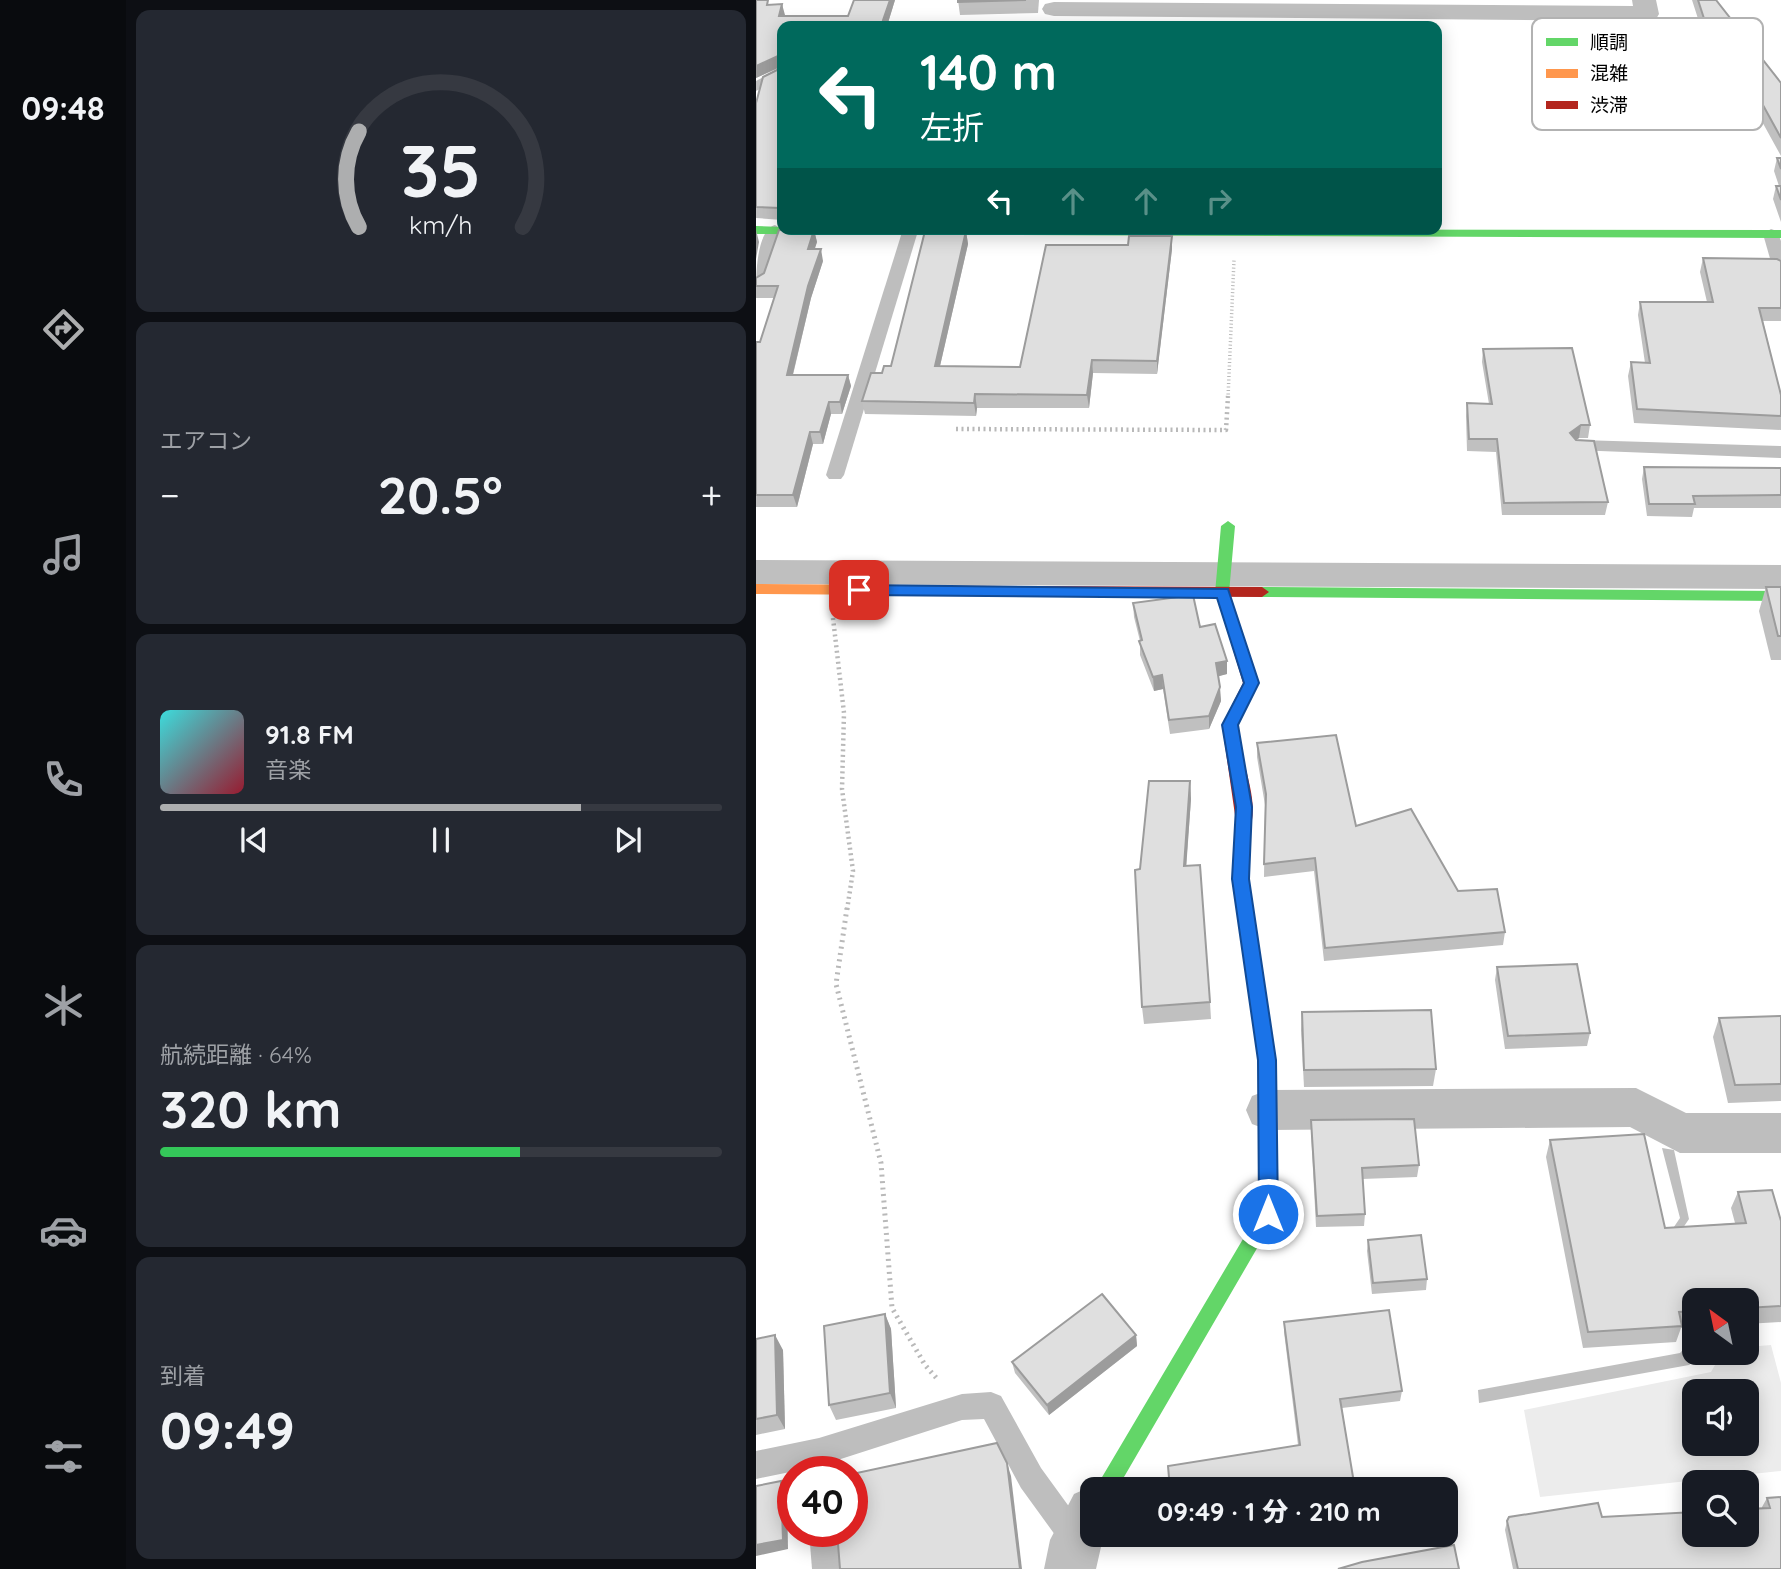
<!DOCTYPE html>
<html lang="ja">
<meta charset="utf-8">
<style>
body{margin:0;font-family:Quicksand,"Noto Sans JP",sans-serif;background:#242831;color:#f1f3f6;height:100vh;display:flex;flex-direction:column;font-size:26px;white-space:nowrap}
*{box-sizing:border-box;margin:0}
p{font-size:23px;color:#9ea1a6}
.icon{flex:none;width:38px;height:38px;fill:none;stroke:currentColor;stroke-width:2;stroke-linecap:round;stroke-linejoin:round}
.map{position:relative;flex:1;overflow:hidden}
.sheet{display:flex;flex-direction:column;gap:10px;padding:10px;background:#0d0f14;width:630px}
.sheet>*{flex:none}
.guide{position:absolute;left:21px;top:21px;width:665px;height:214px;border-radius:14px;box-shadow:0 4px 18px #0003;background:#00695c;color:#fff;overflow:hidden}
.needle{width:46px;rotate:327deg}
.buttons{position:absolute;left:926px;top:1288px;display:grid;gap:14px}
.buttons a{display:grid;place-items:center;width:77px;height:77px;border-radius:14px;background:#171b24;box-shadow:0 4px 18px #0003;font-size:35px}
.speed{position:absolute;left:21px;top:1456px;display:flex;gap:14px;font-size:35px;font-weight:700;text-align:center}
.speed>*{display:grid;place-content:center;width:91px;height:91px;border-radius:50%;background:#171b24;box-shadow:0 4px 18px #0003;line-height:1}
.speed .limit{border:10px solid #d22;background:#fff;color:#111}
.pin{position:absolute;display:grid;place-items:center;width:60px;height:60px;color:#fff;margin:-30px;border-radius:14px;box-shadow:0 4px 10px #0006}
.me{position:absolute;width:77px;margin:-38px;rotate:0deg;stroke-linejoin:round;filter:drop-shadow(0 0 5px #0008)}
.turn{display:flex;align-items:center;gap:24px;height:147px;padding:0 28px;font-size:32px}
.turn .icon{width:91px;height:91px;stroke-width:2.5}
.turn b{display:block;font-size:49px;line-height:60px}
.lanes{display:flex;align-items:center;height:66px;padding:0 28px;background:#0003;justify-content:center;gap:35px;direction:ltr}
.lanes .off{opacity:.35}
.big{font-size:52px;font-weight:800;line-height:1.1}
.sheet .widget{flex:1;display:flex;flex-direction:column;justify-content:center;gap:10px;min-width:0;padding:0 24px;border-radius:14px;background:#242831}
.sheet .dial{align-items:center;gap:0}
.dial svg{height:182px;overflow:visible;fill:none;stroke:#363941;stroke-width:7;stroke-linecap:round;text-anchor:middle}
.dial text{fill:#f1f3f6;stroke:none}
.song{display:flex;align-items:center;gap:21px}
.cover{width:84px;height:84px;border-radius:10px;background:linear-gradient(135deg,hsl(180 70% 55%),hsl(350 70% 35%))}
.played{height:7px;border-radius:4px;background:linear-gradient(90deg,#adaeaf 75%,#363941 75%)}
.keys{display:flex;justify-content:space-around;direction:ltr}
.heat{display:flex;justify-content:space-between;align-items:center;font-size:38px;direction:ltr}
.charge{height:10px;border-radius:5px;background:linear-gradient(90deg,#34c759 64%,#363941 0)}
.trip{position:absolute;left:324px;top:1477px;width:378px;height:70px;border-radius:14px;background:#171b24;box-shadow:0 4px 18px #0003;font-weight:800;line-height:70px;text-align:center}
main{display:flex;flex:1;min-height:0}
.menu{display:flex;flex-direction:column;width:126px;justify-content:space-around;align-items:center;background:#090b0e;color:#9ea1a6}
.menu .icon{width:49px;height:49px}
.menu .on{color:#adaeaf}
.menu b{font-size:32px;color:#f1f3f6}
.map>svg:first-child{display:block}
.green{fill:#ececec;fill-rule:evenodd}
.water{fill:#bfbfbf}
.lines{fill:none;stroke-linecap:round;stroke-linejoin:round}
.canal{fill:#bfbfbf;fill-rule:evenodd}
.path-far2{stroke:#b9b9b9;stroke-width:3.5;stroke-dasharray:1 2.5;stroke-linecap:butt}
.path-far1{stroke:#b9b9b9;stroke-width:4.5;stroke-dasharray:2 3.5;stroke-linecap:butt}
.path{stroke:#b9b9b9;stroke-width:5;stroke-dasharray:2 4.5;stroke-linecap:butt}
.lane{fill:#bebebe;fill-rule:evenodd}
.street{fill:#bebebe;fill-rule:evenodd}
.fast{fill:#63d668;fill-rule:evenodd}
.slow{fill:#ff974d;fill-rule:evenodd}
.jam{fill:#b3261e;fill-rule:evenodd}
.wall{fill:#c0c0c0}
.shaded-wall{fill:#9c9c9c}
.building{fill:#dfdfdf;stroke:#9c9c9c;stroke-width:2}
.route{fill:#1a73e8;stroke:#114b97;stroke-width:2}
.key{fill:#fff;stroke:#b2b2b2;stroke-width:2}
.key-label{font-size:19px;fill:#000}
</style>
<main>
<nav class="menu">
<b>09:48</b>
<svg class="icon on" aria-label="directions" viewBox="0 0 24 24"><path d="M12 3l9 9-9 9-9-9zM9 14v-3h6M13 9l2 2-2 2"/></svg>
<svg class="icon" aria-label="music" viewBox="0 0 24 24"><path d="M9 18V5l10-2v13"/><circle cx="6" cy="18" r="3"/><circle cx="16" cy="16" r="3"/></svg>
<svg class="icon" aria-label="phone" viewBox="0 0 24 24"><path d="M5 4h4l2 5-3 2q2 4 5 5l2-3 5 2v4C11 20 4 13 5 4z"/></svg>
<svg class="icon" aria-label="climate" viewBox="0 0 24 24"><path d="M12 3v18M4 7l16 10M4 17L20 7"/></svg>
<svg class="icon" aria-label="car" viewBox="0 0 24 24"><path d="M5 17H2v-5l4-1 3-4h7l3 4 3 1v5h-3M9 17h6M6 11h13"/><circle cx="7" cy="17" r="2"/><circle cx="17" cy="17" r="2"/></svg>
<svg class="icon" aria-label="filters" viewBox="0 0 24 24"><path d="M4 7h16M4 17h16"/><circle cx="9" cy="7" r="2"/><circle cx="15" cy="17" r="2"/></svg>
</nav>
<section class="sheet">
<div class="widget dial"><svg viewBox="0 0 100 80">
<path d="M14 69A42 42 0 1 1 86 69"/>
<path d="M14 69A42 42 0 0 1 14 27" stroke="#adaeaf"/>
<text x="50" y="56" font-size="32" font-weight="700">35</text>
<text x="50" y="72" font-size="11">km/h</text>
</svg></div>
<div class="widget"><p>エアコン</p>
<div class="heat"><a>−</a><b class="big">20.5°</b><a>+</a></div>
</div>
<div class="widget">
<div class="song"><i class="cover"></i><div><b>91.8 FM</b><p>音楽</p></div></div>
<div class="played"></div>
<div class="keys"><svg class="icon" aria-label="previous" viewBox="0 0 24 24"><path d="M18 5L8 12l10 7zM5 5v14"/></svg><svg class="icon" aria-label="pause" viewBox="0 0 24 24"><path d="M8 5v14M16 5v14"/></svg><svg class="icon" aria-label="next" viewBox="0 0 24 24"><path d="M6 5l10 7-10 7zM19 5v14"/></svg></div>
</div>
<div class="widget"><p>航続距離 · 64%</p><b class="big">320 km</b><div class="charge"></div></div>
<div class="widget"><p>到着</p><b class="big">09:49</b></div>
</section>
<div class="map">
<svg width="1025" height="1569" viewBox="0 0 1025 1569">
<rect width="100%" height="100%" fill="#fff"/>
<!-- green -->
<path class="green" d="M 1015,1345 L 1025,1383 L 1025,1471 L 784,1497 L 768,1410 L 955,1372 L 966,1353 L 990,1353 L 991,1347 ZM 938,1391 L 990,1391 L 990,1444 L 938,1444 Z"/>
<!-- water -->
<g class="water">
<path d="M 906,1148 L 918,1150 L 933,1219 L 912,1250 L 938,1300 L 938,1334 L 935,1305 L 903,1249 L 924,1218 Z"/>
<path d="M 938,1338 L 938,1353 L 948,1353 L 933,1365 L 723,1403 L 722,1390 L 924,1353 Z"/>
</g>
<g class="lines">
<!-- canal -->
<path class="canal" d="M 0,560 L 1025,565 L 1025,589 L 0,584 Z"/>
<!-- path-far2 -->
<path class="path-far2" d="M 472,398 L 478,260"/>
<!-- path-far1 -->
<g class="path-far1">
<path d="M 200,429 L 470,430 L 472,396"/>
<path d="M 77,618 L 88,713 L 86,789 L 97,871 L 91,910"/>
</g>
<!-- path -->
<path class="path" d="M 91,908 L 80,984 L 125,1163 L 136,1308 L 169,1365 L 183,1381"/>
<!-- lane -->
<g class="lane">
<path d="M 26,67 L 26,77 L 0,91 L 0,81 Z"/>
<path d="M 19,225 L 27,230 L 8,284 L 0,289 C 0,273 1,230 19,225 Z"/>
<path d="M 147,229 L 162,231 L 88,475 L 85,479 L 73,479 L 70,475 Z"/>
<path d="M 1015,229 L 1021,231 L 1025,241 L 1025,274 L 1017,269 L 1007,234 Z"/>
<path d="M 824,440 L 1025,446 L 1025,458 L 818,450 L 815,446 Z"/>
<path d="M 235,1392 L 245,1396 L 285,1468 L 330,1530 L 334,1540 L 330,1550 L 320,1554 L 310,1550 L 265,1488 L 228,1419 L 206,1420 L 63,1466 L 0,1479 L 0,1451 L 63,1438 L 206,1394 Z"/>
<path d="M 53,1531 L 81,1531 L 84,1569 L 56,1569 Z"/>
</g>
<!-- street -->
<g class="street">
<path d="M 876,0 L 900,0 L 903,14 L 900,19 L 891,21 L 298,16 L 289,14 L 286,9 L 289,4 L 298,2 L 877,6 Z"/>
<path d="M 880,1088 L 930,1113 L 1025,1113 L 1025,1153 L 924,1153 L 874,1127 L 512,1130 L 496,1124 L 490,1110 L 496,1096 L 512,1090 Z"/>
<path d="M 336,1486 L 343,1489 L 336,1489 L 336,1535 L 352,1535 L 345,1547 L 340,1569 L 288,1569 L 294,1540 L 318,1494 Z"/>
</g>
<!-- fast -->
<g class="fast">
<path d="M 0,226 L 26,227 L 26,229 L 1025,230 L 1025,238 L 0,234 Z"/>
<path d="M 472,521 L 479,526 L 473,593 L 489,643 L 482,648 L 475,643 L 459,593 L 465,526 Z"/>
<path d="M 506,587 L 1025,591 L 1025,601 L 506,597 L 499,592 Z"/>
<path d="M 487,819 L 493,821 L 495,825 L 493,879 L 520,1060 L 521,1214 L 361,1489 L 339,1489 L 503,1212 L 502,1060 L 477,879 L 479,825 L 481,821 Z"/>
</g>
<!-- slow -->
<path class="slow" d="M 0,584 L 277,586 L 284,591 L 277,596 L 0,594 Z"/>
<!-- jam -->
<g class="jam">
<path d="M 277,586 L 506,587 L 513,592 L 506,597 L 277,596 L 270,591 Z"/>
<path d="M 482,638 L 489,643 L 503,683 C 497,695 482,714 482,727 C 482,756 506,803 493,829 L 481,829 L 466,725 L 487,683 L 475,643 Z"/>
</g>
</g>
<!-- wall -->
<g class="wall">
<path d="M 0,0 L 15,5 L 26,4 L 28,16 L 92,16 L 98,0 L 139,0 L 131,26 L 26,26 L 26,220 L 0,218 L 0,103 L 25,67 L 0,78 Z"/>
<path d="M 202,0 L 283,0 L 282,13 L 204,15 Z"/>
<path d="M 936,0 L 960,0 L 1025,83 L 1025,156 L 982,78 L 962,81 Z"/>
<path d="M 1021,158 L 1025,158 L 1025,222 L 1017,199 L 1020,186 L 1023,186 L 1018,171 Z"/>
<path d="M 58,230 L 61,242 L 58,249 L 67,261 L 55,298 L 37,375 L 92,375 L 95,386 L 86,414 L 75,414 L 67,444 L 57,444 L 41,507 L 0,507 L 0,342 L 4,342 L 18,298 L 0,298 L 0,278 L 8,273 Z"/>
<path d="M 210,231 L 212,244 L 184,366 L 264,367 L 372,245 L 416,236 L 416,249 L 401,374 L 337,373 L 333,408 L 221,408 L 220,416 L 109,414 L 106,401 L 126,373 L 135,366 Z"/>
<path d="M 947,258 L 1025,261 L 1025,321 L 1007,321 L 1025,395 L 1025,430 L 878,423 L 872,376 L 875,362 L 889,363 L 882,315 L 884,302 L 951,302 L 944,272 Z"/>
<path d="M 727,349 L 834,425 L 832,438 L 823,438 L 820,440 L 852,502 L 849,515 L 746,515 L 740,452 L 711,451 L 710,416 L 711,403 L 733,404 L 726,362 Z"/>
<path d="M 888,467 L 1025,468 L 1025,508 L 938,508 L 936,517 L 891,516 L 886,479 Z"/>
<path d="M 1010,587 L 1025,587 L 1025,660 L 1015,660 L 1003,611 Z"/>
<path d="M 377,603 L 444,627 L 471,661 L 471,674 L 462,676 L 465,701 L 453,729 L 414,734 L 407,689 L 398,691 L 384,655 L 384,641 L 378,617 Z"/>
<path d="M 501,743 L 600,826 L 702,891 L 749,932 L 747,945 L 568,961 L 558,871 L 508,877 L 509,805 L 501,757 Z"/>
<path d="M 434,781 L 435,799 L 430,866 L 454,1002 L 455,1019 L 388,1024 L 386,1007 L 384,869 Z"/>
<path d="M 741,967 L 834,1033 L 831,1046 L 749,1049 L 739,980 Z"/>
<path d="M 546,1012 L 680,1069 L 677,1086 L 548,1087 L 545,1030 Z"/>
<path d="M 1025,1016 L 1025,1101 L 972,1103 L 957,1037 L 963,1018 Z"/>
<path d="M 555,1120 L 663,1165 L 661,1177 L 606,1179 L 609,1214 L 608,1226 L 560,1227 L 555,1132 Z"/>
<path d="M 794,1140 L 909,1228 L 979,1223 L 975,1208 L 982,1192 L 1025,1221 L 1025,1322 L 990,1324 L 990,1300 L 938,1300 L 938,1327 L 925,1328 L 920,1342 L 827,1348 L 790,1157 Z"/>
<path d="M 612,1240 L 671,1279 L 670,1290 L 616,1294 L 611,1251 Z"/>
<path d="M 129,1314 L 135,1329 L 140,1408 L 80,1420 L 73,1405 Z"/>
<path d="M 528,1322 L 646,1391 L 644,1401 L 586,1408 L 599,1489 L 542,1445 L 528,1332 Z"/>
<path d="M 380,1335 L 381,1346 L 293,1415 L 259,1373 L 256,1362 Z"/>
<path d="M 0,1339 L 27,1350 L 29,1429 L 0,1435 Z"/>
<path d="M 1011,1498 L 1025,1569 L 757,1569 L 749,1530 L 751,1521 L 1006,1509 L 1006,1507 Z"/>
<path d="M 484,1535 L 523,1535 L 485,1540 Z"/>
</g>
<!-- shaded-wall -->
<g class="shaded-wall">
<path d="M 134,0 L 139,0 L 131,26 L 125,26 Z"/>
<path d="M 26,4 L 29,15 L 26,28 L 23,16 Z"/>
<path d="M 26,54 L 26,66 L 0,78 L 0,66 Z"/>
<path d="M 985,65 L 982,78 L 962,81 L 964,68 Z"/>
<path d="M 0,230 L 3,242 L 0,259 Z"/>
<path d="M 58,230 L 61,242 L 55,261 L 52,249 Z"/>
<path d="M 210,231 L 212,244 L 181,379 L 179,366 Z"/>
<path d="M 416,236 L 416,249 L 401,374 L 401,361 Z"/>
<path d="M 65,249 L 67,261 L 55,298 L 34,386 L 31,375 L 52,286 Z"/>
<path d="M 336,360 L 337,373 L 333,408 L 331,395 Z"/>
<path d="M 92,375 L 95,386 L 86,414 L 84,402 Z"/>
<path d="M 219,394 L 221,408 L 220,416 L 218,403 Z"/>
<path d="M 73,402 L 75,414 L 67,444 L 64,432 Z"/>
<path d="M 825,425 L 823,438 L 812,446 L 814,433 Z"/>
<path d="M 54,432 L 57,444 L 41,507 L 37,495 Z"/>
<path d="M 471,661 L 471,674 L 460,677 L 460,663 Z"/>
<path d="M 406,675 L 407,689 L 398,691 L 397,677 Z"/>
<path d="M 464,687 L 465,701 L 453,729 L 453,716 Z"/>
<path d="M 434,781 L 435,799 L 429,884 L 428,866 Z"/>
<path d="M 129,1314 L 135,1329 L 140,1408 L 134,1393 Z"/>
<path d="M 19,1335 L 27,1350 L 29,1429 L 21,1415 Z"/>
<path d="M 380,1335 L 381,1346 L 293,1415 L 291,1405 Z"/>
<path d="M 251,1463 L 255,1476 L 266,1569 L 264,1569 Z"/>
<path d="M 25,1481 L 31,1491 L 32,1549 L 0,1556 L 0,1545 Z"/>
</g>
<!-- building -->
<g class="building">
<path d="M 0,0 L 12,0 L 11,5 L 26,4 L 23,16 L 92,16 L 98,0 L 134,0 L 125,26 L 26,26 L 26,215 L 23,208 L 0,207 L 0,103 L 7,77 L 25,68 L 26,54 L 0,66 Z"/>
<path d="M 202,0 L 270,0 L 202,2 Z"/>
<path d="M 942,0 L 960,0 L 1025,83 L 1025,138 L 985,65 L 964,68 Z"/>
<path d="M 1021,158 L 1025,158 L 1025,169 Z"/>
<path d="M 1020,186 L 1025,186 L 1025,200 Z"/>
<path d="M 23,230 L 58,230 L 52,249 L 65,249 L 52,286 L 31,375 L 92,375 L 84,402 L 73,402 L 64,432 L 54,432 L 37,495 L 0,495 L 0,342 L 4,342 L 22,286 L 0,286 L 0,278 L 8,273 Z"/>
<path d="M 169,231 L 210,231 L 179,366 L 264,367 L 290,245 L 372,245 L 373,236 L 416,236 L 401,361 L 336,360 L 331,395 L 219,394 L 218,403 L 106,401 L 115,373 L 126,373 L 128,366 L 135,366 Z"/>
<path d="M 947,258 L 1021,259 L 1025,261 L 1025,308 L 1003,308 L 1025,395 L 1025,416 L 881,409 L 875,362 L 894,363 L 884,302 L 957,302 Z"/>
<path d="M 816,348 L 834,425 L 825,425 L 814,433 L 820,440 L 838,441 L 852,502 L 748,503 L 741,439 L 713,439 L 711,403 L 736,404 L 727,349 Z"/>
<path d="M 888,467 L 1025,468 L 1025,495 L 937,496 L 939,504 L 893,504 Z"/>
<path d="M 1010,587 L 1025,587 L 1025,636 L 1022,636 Z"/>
<path d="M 437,595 L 444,627 L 459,624 L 471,661 L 460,663 L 464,687 L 453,716 L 413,720 L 406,675 L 397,677 L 383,641 L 386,640 L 377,603 Z"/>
<path d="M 580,735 L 600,826 L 655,809 L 702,891 L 741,889 L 749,932 L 569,948 L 559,858 L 508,864 L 510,794 L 501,743 Z"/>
<path d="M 393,781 L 434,781 L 428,866 L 444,865 L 454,1002 L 386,1007 L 379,870 L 384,869 Z"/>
<path d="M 821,964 L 834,1033 L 752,1036 L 741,967 Z"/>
<path d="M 675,1010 L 680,1069 L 548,1070 L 546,1012 Z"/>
<path d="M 1025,1016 L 1025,1084 L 979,1085 L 963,1018 Z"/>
<path d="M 658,1119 L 663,1165 L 606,1168 L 609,1214 L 561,1216 L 555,1120 Z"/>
<path d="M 888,1134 L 909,1228 L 990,1223 L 982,1192 L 1016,1190 L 1025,1221 L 1025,1306 L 990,1308 L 990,1300 L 938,1300 L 938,1311 L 923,1312 L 926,1326 L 832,1332 L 794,1140 Z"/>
<path d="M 665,1235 L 671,1279 L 617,1283 L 612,1240 Z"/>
<path d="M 346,1294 L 380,1335 L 291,1405 L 256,1362 Z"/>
<path d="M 633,1310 L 646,1391 L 584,1399 L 599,1489 L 414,1489 L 412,1466 L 544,1445 L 528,1322 Z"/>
<path d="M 129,1314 L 134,1393 L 73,1405 L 68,1326 Z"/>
<path d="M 19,1335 L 21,1415 L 0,1419 L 0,1339 Z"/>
<path d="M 241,1443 L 251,1463 L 264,1569 L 84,1569 L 81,1531 L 96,1531 L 96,1474 Z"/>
<path d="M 25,1481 L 27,1540 L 0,1545 L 0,1486 Z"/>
<path d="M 1025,1497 L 1025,1569 L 762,1569 L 751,1521 L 753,1517 L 842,1503 L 846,1517 L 938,1512 L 938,1535 L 990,1535 L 990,1509 L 1014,1508 L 1011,1498 Z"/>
<path d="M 698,1545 L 703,1569 L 582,1569 L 606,1562 Z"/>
</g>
<!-- route -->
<path class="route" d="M 103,585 L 472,589 L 503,683 L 482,725 L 496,807 L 493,879 L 520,1060 L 522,1214 L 519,1220 L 512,1223 L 505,1220 L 503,1214 L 502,1060 L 476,879 L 480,807 L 466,725 L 488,683 L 461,598 L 103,595 L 96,590 Z"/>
<!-- legend -->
<rect x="776" y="18" width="231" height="112" rx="10" class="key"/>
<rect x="790" y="38" width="32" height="8" fill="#63d668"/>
<rect x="790" y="69" width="32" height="9" fill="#ff974d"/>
<rect x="790" y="101" width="32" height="8" fill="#b3261e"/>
<g class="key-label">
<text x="834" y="49">順調</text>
<text x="834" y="80">混雑</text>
<text x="834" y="112">渋滞</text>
</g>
</svg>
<div class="buttons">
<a><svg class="needle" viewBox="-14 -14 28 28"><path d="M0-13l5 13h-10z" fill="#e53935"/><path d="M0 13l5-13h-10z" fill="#9ea1a6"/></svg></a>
<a><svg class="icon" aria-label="sound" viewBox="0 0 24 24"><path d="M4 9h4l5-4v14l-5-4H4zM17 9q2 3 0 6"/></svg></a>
<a><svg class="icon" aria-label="search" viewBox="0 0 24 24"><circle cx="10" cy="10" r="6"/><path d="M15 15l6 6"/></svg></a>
</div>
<div class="speed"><div class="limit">40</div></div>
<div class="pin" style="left:103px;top:590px;background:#d93025"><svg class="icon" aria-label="arrive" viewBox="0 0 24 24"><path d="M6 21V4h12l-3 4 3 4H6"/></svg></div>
<svg class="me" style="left:512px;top:1214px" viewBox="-20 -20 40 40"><circle r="17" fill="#1a73e8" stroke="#fff" stroke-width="3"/><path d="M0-11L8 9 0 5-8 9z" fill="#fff"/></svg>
<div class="trip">09:49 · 1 分 · 210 m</div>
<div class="guide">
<div class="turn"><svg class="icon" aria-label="left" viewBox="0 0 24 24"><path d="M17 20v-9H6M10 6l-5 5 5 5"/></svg><div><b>140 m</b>左折</div></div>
<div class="lanes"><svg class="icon" aria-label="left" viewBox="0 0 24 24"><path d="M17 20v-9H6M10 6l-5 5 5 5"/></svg><svg class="icon off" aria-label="ahead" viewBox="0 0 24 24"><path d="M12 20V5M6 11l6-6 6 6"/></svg><svg class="icon off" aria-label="ahead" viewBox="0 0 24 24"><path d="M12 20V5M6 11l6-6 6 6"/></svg><svg class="icon off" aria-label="right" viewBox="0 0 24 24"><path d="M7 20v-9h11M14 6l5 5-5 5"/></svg></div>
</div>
</div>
</main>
